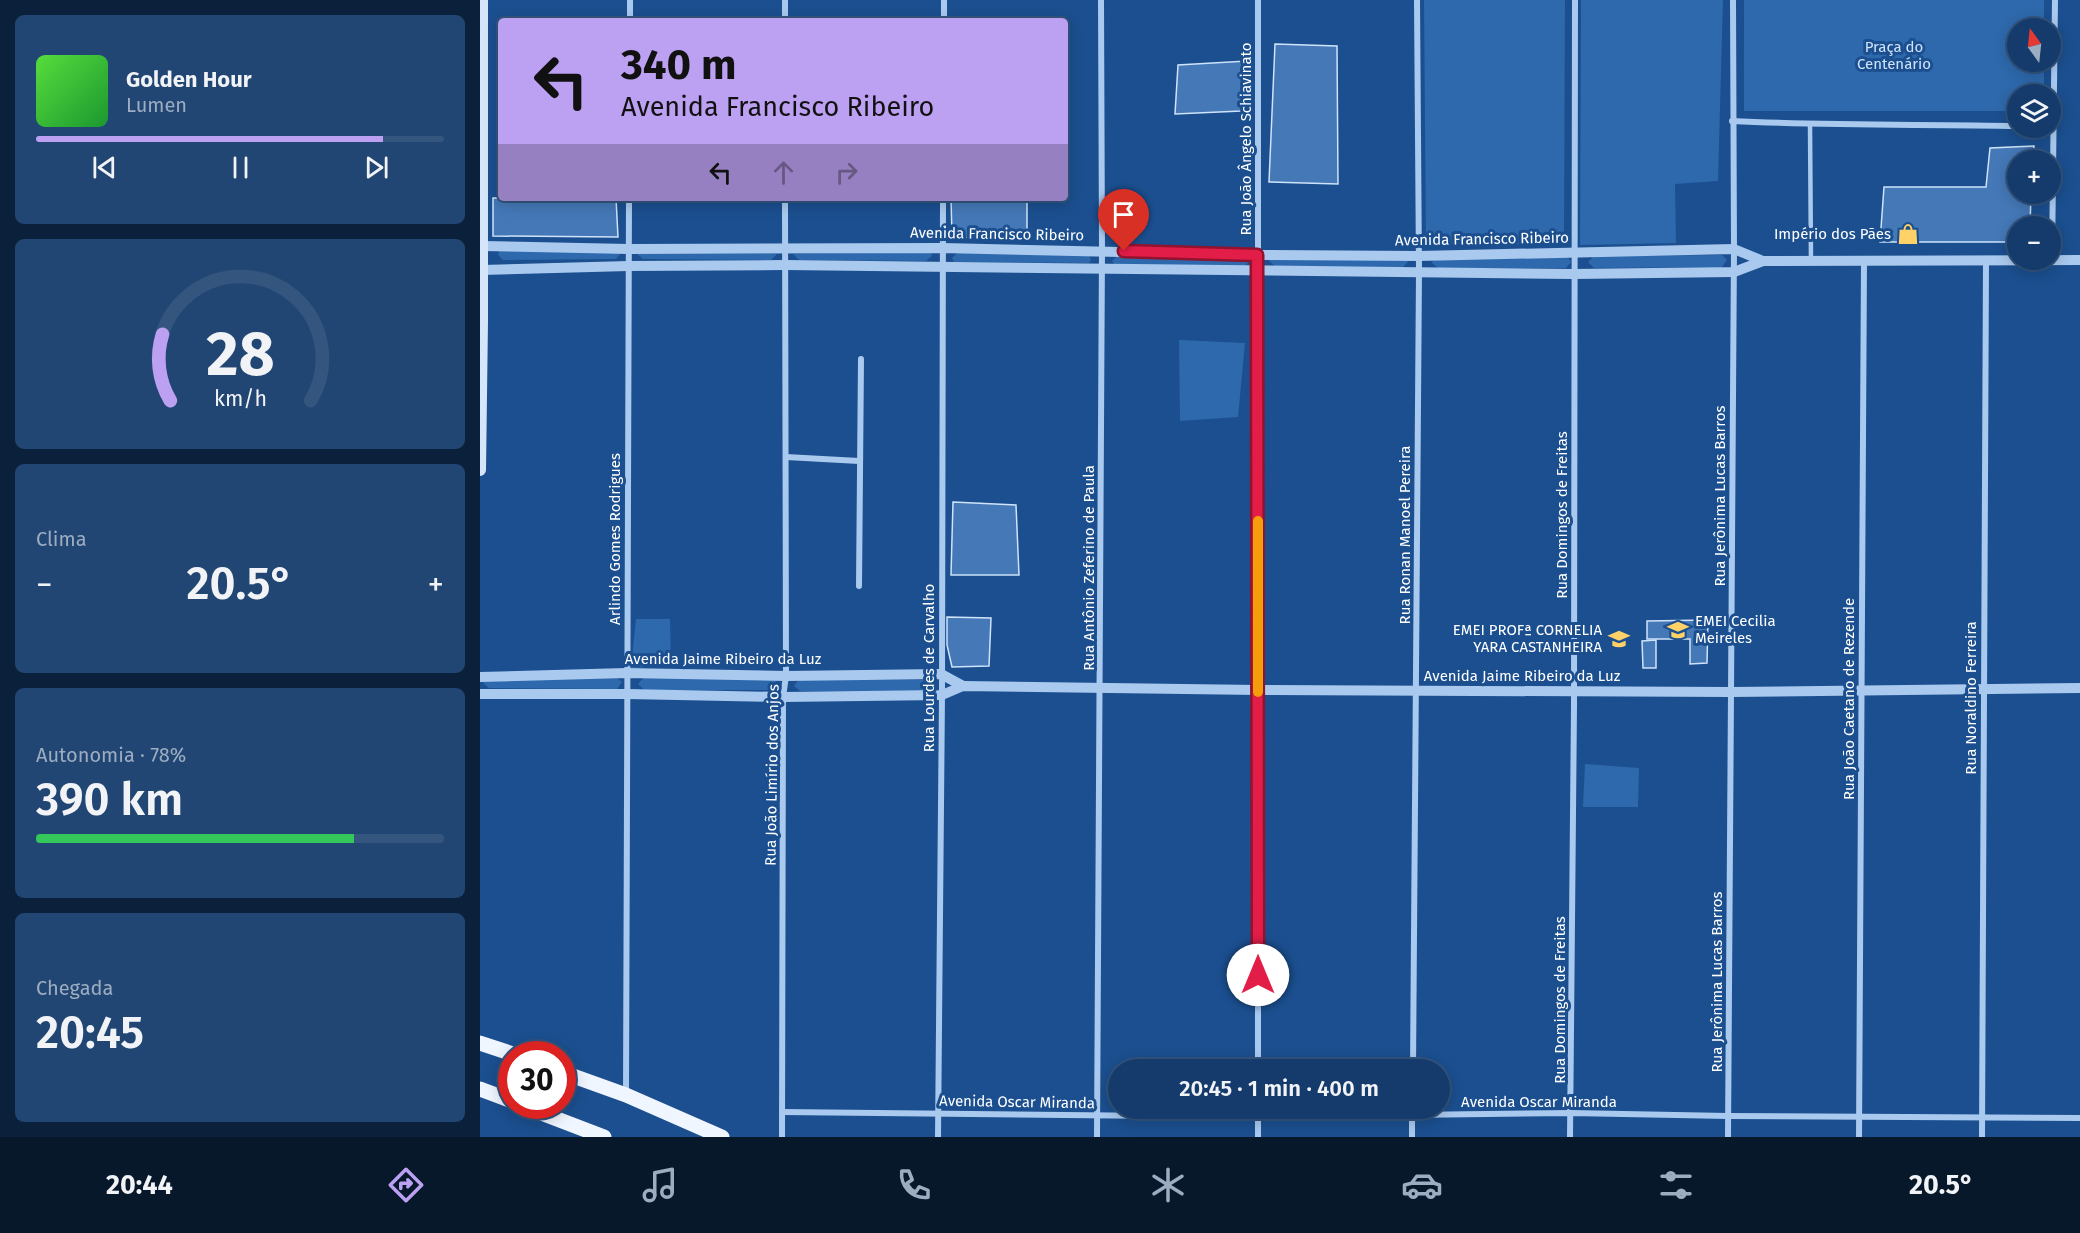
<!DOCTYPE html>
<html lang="pt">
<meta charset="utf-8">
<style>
body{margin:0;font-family:"Fira Sans",sans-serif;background:#214673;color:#f1f3f6;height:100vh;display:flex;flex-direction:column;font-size:22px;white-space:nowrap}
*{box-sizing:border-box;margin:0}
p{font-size:20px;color:#9dadc1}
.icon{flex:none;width:33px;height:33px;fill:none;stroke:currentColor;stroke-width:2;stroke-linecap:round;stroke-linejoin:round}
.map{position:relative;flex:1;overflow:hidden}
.side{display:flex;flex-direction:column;gap:15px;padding:15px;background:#0b203b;width:480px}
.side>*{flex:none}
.top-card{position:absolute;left:18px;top:18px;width:570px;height:183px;border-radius:6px;box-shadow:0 3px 15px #0003,0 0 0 2px #33557e;background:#bca0f2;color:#111;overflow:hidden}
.needle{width:39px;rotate:345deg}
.tools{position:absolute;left:1527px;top:18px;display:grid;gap:12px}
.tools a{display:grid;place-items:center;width:54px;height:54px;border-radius:50%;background:#143b6b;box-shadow:0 3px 15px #0003,0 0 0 2px #33557e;font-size:30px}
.speed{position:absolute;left:18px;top:1041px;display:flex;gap:12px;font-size:30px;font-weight:700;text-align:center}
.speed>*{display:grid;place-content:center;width:78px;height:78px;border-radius:50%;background:#143b6b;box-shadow:0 3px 15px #0003,0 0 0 2px #33557e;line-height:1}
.speed .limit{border:9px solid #d22;background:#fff;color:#111}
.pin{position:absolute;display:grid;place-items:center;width:51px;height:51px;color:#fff;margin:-62px -26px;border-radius:50% 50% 50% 0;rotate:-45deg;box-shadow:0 0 6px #0007}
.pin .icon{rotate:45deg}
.me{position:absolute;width:66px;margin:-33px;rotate:0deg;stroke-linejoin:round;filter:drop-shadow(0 0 4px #0008)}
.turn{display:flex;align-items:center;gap:21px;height:126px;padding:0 24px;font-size:27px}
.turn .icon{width:78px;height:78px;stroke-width:2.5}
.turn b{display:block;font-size:42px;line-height:51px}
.lanes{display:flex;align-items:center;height:57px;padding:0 24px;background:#0003;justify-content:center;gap:30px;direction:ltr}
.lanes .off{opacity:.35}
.big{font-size:45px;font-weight:600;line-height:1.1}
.side .tile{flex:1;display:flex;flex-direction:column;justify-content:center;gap:9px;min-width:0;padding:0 21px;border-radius:9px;background:#214673}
.side .dial{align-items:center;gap:0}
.dial svg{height:156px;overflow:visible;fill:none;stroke:#33557e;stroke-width:7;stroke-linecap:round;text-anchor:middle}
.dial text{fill:#f1f3f6;stroke:none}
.song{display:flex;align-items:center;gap:18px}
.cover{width:72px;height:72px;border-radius:9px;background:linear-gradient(135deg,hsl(110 70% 55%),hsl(130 70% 35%))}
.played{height:6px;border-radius:3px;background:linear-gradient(90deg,#bca0f2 85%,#33557e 85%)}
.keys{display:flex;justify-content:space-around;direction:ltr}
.heat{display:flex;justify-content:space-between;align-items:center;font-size:33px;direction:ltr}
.charge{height:9px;border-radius:4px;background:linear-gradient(90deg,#34c759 78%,#33557e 0)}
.trip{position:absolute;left:628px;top:1059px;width:342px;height:60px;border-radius:30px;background:#143b6b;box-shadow:0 3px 15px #0003,0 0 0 2px #33557e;font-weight:600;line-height:60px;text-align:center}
.dock{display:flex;height:96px;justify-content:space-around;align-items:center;background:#08182b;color:#9dadc1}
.dock .icon{width:42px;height:42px}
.dock .active{color:#bca0f2}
.dock b{font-size:27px;color:#f1f3f6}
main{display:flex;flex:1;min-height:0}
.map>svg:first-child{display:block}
.green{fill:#2e69ad}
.building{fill:#4478b7;stroke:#cfe3fa;stroke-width:1.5}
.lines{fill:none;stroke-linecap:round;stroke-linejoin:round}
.service{stroke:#a9c9ee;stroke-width:4.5}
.minor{stroke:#a9c9ee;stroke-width:6}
.tertiary{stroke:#a9c9ee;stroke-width:10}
.secondary{stroke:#d6e6fa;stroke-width:12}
.primary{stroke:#f0f6ff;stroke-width:15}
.route-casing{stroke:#92132f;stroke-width:15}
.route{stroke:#e11d48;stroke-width:10}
.slow{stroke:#f59e0b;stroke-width:10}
.labels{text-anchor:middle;stroke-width:6;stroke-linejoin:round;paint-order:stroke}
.park-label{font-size:15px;fill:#cfe3fa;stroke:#1b4f8f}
.street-label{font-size:15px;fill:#fff;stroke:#1b4f8f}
.poi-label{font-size:15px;fill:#fff;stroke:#1b4f8f;text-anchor:end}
</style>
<main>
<section class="side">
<div class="tile">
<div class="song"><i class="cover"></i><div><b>Golden Hour</b><p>Lumen</p></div></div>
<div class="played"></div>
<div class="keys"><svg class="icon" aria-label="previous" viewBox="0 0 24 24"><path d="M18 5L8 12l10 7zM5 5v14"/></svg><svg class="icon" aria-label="pause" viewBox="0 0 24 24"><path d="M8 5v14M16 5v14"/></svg><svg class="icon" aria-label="next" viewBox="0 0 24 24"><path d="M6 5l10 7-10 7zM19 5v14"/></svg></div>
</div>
<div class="tile dial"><svg viewBox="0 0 100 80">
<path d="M14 69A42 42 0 1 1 86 69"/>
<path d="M14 69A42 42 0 0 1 10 35" stroke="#bca0f2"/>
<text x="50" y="56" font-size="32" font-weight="700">28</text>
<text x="50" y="72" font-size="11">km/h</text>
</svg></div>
<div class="tile"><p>Clima</p>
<div class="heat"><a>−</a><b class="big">20.5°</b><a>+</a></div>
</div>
<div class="tile"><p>Autonomia · 78%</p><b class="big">390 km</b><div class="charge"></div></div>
<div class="tile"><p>Chegada</p><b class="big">20:45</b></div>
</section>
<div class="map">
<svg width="1600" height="1137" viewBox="0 0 1600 1137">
<rect width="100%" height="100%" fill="#1b4f8f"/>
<!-- green -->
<g class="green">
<path d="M 944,0 L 1085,0 L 1084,244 L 946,245 Z"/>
<path d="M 1101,0 L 1243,0 L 1238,181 L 1195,184 L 1196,243 L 1100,245 Z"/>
<path d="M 1264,0 L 1564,0 L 1564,28 L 1538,28 L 1538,62 L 1564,62 L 1564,94 L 1538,94 L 1537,111 L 1264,111 Z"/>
<path d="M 19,251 L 138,251 L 140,254 L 136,259 L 23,260 L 18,255 Z"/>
<path d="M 450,251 L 452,256 L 446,261 L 319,260 L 313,254 Z"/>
<path d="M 478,252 L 609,255 L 611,260 L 609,263 L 474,262 L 472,258 Z"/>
<path d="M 157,254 L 296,254 L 296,255 L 291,260 L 163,259 Z"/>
<path d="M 638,255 L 771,259 L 766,265 L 635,265 L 632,261 Z"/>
<path d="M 1242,255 L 1247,260 L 1242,267 L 1114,268 L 1108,262 L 1114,256 Z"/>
<path d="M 791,256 L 926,258 L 928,262 L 922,268 L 795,266 L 789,261 Z"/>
<path d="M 1088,257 L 1091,262 L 1086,268 L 958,268 L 952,263 L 954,258 Z"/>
<path d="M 699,340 L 765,343 L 758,417 L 700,421 Z"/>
<path d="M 156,619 L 190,619 L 191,665 L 151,668 Z"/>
<path d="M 136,677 L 142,682 L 137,689 L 9,688 L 3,683 L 5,679 Z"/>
<path d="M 164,677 L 295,680 L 297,685 L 292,690 L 164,690 L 158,684 Z"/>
<path d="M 319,679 L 447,680 L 453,686 L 448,692 L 320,691 L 314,686 Z"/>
<path d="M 1105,764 L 1159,768 L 1158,807 L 1103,807 Z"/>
</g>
<!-- building -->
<g class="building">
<path d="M 795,44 L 857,46 L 858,184 L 789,182 Z"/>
<path d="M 767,61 L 761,111 L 695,114 L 698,65 Z"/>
<path d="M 1554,146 L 1553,160 L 1538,160 L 1538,194 L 1551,194 L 1550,226 L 1538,226 L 1538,242 L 1400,242 L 1404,187 L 1506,187 L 1510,148 Z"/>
<path d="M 13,198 L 136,198 L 138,237 L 13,236 Z"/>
<path d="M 471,198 L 547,198 L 547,239 L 472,237 Z"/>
<path d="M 473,502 L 536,505 L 539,575 L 471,575 Z"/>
<path d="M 467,617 L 511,618 L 509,666 L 472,667 L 467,645 Z"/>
<path d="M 1228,620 L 1227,663 L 1210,664 L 1210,639 L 1167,639 L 1167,621 Z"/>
<path d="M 1176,640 L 1176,668 L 1163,668 L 1162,641 Z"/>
</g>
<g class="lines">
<!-- service -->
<path class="service" d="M 1330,125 L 1331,261"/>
<!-- minor -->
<g class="minor">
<path d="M 305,0 L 305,21"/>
<path d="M 778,0 L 778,1070"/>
<path d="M 150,21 L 150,0"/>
<path d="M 464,21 L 464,0"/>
<path d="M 1252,121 C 1347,126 1442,124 1538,126"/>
<path d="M 1572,260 L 1575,0"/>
<path d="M 306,457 L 379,461"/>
<path d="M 379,586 L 381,359"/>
<path d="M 933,1070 L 939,271 L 937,0"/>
<path d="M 146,1095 L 149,198"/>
<path d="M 932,1108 L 932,1137"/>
<path d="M 302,1112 L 778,1117 L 1091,1113 L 1248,1116 L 1600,1118"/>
<path d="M 302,1137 L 303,697 L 306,676 L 305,198"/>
<path d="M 458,1137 L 462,695 L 463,198"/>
<path d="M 617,1137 L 622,250 L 621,0"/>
<path d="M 778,1137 L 778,1108"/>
<path d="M 1090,1137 L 1094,706 L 1095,0"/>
<path d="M 1248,1137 L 1254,249 L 1253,0"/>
<path d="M 1379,1137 L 1384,261"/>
<path d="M 1502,1137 L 1506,260"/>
</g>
<!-- tertiary -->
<g class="tertiary">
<path d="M 2,246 L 149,249 L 462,248 L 777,255 L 939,256 L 1254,249 L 1283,261"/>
<path d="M 2,270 L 149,266 L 305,265 L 1094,274 L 1254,272 L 1283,261 L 1600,260"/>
<path d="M 0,677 L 146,673 L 306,676 L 461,674 L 483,686"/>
<path d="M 0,694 L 147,694 L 303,697 L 462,695 L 483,686 L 778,690 L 1251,692 L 1600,688"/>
</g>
<!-- secondary -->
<path class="secondary" d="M 0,470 L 2,321 L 2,0"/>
<!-- primary -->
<g class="primary">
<path d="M 0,1043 L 33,1054"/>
<path d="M 82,1072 L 146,1095 L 242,1137"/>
<path d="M 0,1089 L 32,1101"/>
<path d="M 43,1106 L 124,1137"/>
</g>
</g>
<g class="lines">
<defs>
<path id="route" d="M 644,251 L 777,255 L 778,975"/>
</defs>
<!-- route casing -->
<use href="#route" class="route-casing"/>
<!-- route -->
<use href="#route" class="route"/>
<!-- slow -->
<path class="slow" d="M 778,521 L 778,692"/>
</g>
<!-- icons -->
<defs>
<symbol id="shop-bare" viewBox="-9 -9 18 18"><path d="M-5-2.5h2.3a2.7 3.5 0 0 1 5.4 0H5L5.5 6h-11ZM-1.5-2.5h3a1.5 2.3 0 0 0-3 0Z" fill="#ffd166" stroke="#1b4f8f" stroke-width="2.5" paint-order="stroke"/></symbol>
<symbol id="school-bare" viewBox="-9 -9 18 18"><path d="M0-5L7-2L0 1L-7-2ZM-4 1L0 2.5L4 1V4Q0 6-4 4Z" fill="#ffd166" stroke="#1b4f8f" stroke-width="2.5" paint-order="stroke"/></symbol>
</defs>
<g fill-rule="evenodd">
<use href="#shop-bare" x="1413" y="219" width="30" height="30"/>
<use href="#school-bare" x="1183" y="615" width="30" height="30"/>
<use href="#school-bare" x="1124" y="624" width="30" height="30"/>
</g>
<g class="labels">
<!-- park labels -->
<g class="park-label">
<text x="1414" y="52">Praça do<tspan x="1414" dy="17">Centenário</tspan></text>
</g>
<!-- street labels -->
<g class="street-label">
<text transform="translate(766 139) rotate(-90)" y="5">Rua João Ângelo Schiavinato</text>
<text transform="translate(517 234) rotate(1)" y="5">Avenida Francisco Ribeiro</text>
<text transform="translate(1002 239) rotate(-1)" y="5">Avenida Francisco Ribeiro</text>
<text transform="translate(1240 496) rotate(-90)" y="5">Rua Jerônima Lucas Barros</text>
<text transform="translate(1082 515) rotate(-90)" y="5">Rua Domingos de Freitas</text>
<text transform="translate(925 535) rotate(-90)" y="5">Rua Ronan Manoel Pereira</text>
<text transform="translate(135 539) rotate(-90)" y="5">Arlindo Gomes Rodrigues</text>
<text transform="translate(609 568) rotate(-90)" y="5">Rua Antônio Zeferino de Paula</text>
<text x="243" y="664">Avenida Jaime Ribeiro da Luz</text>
<text transform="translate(449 668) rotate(-90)" y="5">Rua Lourdes de Carvalho</text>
<text x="1042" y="681">Avenida Jaime Ribeiro da Luz</text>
<text transform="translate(1491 698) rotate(-90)" y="5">Rua Noraldino Ferreira</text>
<text transform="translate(1369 699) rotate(-90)" y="5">Rua João Caetano de Rezende</text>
<text transform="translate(292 775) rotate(-89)" y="5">Rua João Limírio dos Anjos</text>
<text transform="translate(1237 982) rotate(-90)" y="5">Rua Jerônima Lucas Barros</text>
<text transform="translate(1080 1000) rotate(-90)" y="5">Rua Domingos de Freitas</text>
<text transform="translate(537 1102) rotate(1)" y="5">Avenida Oscar Miranda</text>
<text x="1059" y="1107">Avenida Oscar Miranda</text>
</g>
<!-- poi labels -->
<g class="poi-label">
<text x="1411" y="239">Império dos Pães</text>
<text x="1215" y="626" text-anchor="start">EMEI Cecilia<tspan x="1215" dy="17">Meireles</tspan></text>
<text x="1122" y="635">EMEI PROFª CORNELIA<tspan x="1122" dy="17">YARA CASTANHEIRA</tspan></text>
</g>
</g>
</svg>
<div class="tools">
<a><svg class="needle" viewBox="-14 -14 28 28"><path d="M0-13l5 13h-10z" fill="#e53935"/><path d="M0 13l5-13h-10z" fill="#9dadc1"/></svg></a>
<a><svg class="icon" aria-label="layers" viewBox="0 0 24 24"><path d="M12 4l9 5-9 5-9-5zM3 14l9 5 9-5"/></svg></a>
<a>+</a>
<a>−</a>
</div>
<div class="speed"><div class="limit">30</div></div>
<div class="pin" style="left:644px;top:251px;background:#d93025"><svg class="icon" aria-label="arrive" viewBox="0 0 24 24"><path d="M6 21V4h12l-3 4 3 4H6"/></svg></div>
<svg class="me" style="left:778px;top:975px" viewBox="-20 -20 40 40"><circle r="19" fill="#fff"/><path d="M0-13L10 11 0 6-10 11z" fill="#e11d48"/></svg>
<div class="trip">20:45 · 1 min · 400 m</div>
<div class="top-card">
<div class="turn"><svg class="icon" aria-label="left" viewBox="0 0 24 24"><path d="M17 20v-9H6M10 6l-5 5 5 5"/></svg><div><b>340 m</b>Avenida Francisco Ribeiro</div></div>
<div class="lanes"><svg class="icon" aria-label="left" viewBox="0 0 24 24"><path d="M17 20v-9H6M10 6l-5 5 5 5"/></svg><svg class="icon off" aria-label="ahead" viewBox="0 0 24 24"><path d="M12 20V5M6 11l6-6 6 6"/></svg><svg class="icon off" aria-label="right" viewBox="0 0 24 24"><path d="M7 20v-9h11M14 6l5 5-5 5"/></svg></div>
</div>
</div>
</main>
<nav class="dock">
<b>20:44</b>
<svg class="icon active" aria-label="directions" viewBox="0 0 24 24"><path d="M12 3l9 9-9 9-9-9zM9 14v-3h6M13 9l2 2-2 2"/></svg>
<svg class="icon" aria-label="music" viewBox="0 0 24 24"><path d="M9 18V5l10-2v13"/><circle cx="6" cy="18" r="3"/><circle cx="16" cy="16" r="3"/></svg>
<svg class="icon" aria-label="phone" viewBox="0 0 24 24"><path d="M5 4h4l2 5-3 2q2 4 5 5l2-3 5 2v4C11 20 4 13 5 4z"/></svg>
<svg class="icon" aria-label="climate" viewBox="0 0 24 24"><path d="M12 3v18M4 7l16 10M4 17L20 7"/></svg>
<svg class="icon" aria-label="car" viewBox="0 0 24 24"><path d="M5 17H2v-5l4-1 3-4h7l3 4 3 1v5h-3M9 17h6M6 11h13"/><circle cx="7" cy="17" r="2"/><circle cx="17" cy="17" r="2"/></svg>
<svg class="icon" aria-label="filters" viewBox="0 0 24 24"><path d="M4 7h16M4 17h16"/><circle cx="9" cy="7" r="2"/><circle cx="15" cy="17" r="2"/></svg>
<b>20.5°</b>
</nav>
